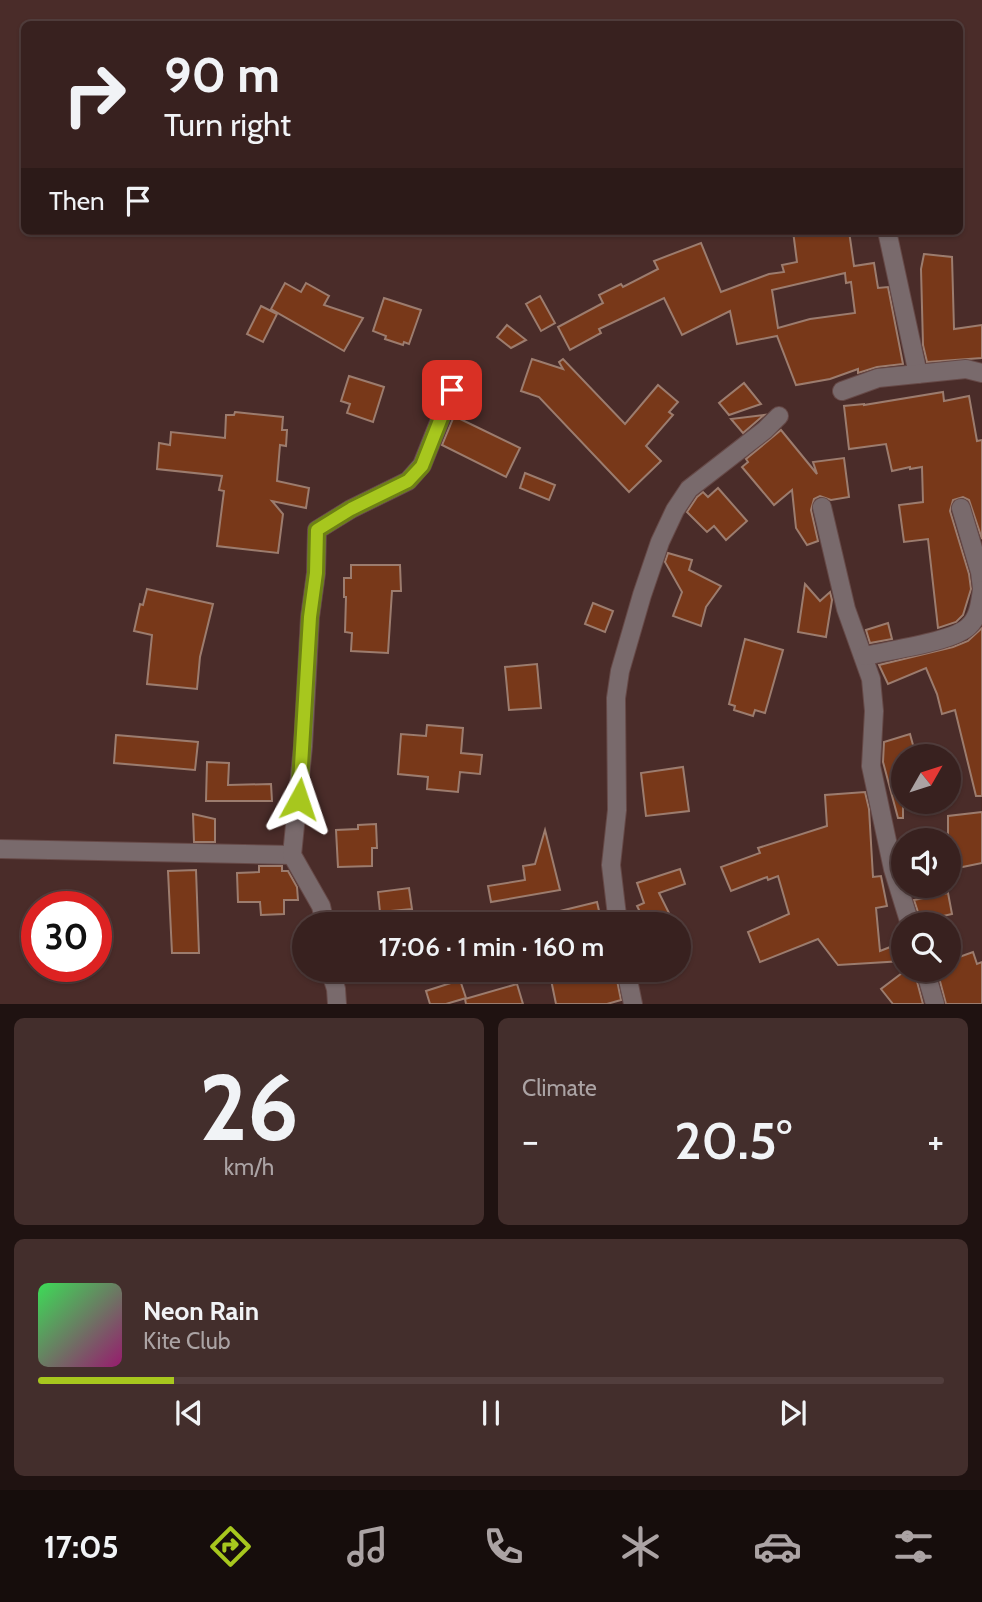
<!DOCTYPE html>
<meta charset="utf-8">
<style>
body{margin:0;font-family:Cabin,sans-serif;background:#432e2c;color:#f1f3f6;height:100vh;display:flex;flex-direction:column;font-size:26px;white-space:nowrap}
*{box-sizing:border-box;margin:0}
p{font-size:23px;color:#aba3a4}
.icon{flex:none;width:38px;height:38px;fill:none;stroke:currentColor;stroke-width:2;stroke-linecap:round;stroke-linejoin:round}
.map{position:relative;height:1004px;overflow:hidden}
.panel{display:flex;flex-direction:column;gap:14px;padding:14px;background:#1f1211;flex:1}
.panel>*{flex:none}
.hud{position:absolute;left:21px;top:21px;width:942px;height:214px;border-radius:10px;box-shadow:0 2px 5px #0004,0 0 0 2px #523e3d;background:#38211f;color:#f1f3f6;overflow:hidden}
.needle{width:46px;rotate:51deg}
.buttons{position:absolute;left:891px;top:744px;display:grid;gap:14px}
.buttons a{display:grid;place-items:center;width:70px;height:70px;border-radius:50%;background:#38211f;box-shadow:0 2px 5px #0004,0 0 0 2px #523e3d;font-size:35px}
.speed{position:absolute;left:21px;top:891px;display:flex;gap:14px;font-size:35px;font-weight:700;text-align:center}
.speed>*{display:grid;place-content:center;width:91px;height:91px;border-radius:50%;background:#38211f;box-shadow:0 2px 5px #0004,0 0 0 2px #523e3d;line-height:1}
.speed .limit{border:10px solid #d22;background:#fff;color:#111}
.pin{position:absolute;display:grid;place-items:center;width:60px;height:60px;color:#fff;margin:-30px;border-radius:14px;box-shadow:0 4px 10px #0006}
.me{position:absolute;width:77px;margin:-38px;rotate:5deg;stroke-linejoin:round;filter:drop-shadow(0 0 5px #0008)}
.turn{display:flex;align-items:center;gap:24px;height:147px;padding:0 28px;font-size:32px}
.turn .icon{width:91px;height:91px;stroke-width:2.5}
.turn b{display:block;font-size:49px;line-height:60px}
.then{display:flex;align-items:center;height:66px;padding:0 28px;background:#0003;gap:14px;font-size:26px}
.big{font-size:52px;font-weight:600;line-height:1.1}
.panel .tile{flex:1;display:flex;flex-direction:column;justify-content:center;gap:10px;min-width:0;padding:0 24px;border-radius:10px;background:#432e2c}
.panel .dial{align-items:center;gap:0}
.dial b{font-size:91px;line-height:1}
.song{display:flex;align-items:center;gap:21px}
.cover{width:84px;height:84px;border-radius:10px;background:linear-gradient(135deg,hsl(130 70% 55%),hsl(320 70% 35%))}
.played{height:7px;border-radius:4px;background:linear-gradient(90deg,#a7c71e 15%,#523e3d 15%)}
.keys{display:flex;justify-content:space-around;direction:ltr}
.heat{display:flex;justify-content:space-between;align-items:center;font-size:38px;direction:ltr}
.panel .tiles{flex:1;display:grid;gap:14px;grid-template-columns:1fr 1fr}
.tile:last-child{grid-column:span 2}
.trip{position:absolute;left:292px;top:912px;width:399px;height:70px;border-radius:35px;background:#38211f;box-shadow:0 2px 5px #0004,0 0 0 2px #523e3d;font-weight:600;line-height:70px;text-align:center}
.menu{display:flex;height:112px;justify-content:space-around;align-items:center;background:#160d0c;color:#aba3a4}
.menu .icon{width:49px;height:49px}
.menu .selected{color:#a7c71e}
.menu b{font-size:32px;color:#f1f3f6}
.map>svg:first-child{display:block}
.building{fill:#783819;stroke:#9c7c6e;stroke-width:2;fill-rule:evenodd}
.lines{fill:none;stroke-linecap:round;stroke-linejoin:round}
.street-casing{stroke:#664947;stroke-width:20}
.street{stroke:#796a6c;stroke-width:18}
.route-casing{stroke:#6d8114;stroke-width:18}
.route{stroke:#a7c71e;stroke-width:12}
</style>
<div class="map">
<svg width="982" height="1004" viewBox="0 0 982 1004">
<rect width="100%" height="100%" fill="#4a2c29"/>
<!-- building -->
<g class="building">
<path d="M 793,231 L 849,231 L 854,266 L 874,263 L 878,288 L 888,287 L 903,364 L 877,367 L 858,373 L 858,369 L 830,379 L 796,385 L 777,336 L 737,344 L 730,311 L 682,335 L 664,298 L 599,329 L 601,333 L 570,350 L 558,327 L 603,303 L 599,295 L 621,284 L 623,287 L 658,269 L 654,261 L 701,243 L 721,292 L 769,274 L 784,272 L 782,265 L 797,262 ZM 845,273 L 846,283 L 851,282 L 855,313 L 810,319 L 778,328 L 772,290 Z"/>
<path d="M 924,254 L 952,257 L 954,329 L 982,325 L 982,358 L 927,362 L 923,345 L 921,269 Z"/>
<path d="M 285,283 L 301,292 L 306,283 L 329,296 L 324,305 L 363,318 L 344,351 L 271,309 Z"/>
<path d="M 540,296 L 555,323 L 541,331 L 526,304 Z"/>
<path d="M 384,298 L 421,310 L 409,344 L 404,342 L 403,345 L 385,339 L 386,336 L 373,331 Z"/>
<path d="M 261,306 L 277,314 L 263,342 L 247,334 Z"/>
<path d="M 507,325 L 526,340 L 511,348 L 497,337 Z"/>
<path d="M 532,359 L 563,369 L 559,362 L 563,359 L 625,424 L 658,385 L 678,402 L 669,412 L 673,415 L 646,446 L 661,461 L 629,492 L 539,397 L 521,391 Z"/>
<path d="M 349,376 L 384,387 L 373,422 L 347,413 L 350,404 L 341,401 Z"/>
<path d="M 744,383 L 761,404 L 729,415 L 719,403 Z"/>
<path d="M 943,392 L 944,401 L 969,396 L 977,441 L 982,440 L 982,539 L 969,500 L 963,497 L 953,500 L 950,511 L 969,574 L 971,589 L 963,615 L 956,622 L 938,628 L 928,539 L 904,542 L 899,505 L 923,502 L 922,467 L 910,469 L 910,467 L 892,471 L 886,444 L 849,449 L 844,406 L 864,404 L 864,405 Z"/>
<path d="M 235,412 L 283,417 L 282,430 L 287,430 L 286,446 L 280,445 L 277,481 L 309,488 L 306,508 L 272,501 L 283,514 L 278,553 L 217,546 L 224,491 L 219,490 L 222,476 L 157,469 L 159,443 L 170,445 L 171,432 L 225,438 L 226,415 L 234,415 Z"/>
<path d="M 764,415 L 743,433 L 731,419 Z"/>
<path d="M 454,416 L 520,448 L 506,477 L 442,445 Z"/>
<path d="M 781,430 L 817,474 L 813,462 L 844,458 L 849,497 L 831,500 L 820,496 L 814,499 L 811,510 L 818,541 L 807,545 L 796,528 L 792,490 L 774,505 L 742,467 L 748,462 L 746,459 Z"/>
<path d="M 525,473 L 555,485 L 549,500 L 520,488 Z"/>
<path d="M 718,488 L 747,521 L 726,540 L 714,526 L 707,532 L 687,512 L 697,497 L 703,492 L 708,497 Z"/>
<path d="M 668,553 L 692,560 L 689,570 L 721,586 L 706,607 L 701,626 L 673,616 L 682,592 L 665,562 Z"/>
<path d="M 351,565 L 400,565 L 401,591 L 392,591 L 388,653 L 351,651 L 352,633 L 345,632 L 346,597 L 344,597 L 344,578 L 351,578 Z"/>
<path d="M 805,584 L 820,601 L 830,592 L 832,600 L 826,637 L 798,632 Z"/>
<path d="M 147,589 L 213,604 L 200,657 L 197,689 L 147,684 L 152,635 L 134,631 L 140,604 L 143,605 Z"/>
<path d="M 593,603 L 613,611 L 605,632 L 585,624 Z"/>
<path d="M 888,623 L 892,639 L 870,643 L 866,630 Z"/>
<path d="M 982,628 L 982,796 L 976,796 L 955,710 L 942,714 L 937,694 L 926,668 L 888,684 L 879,665 L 953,647 L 968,641 Z"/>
<path d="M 745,639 L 783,650 L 765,713 L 755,710 L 753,716 L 734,710 L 735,706 L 729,704 Z"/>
<path d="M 537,664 L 541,708 L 509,710 L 505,667 Z"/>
<path d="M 427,725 L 463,728 L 461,753 L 482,755 L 480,774 L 460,772 L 458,792 L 427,789 L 428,777 L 398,774 L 401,734 L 426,736 Z"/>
<path d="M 910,734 L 916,756 L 903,756 L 903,818 L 898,818 L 883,762 L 884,742 Z"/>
<path d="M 116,735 L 198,742 L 195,770 L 114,763 Z"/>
<path d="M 207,762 L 229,763 L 228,785 L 271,784 L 272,801 L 206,801 Z"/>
<path d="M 683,767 L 689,811 L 646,816 L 641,773 Z"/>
<path d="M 865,792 L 869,809 L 873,877 L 881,876 L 887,906 L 876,908 L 880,951 L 903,942 L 903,961 L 838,965 L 818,939 L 760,962 L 748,932 L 789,914 L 778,876 L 768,880 L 767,877 L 731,891 L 721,867 L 760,853 L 758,848 L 827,826 L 825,795 Z"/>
<path d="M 982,812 L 982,863 L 948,870 L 948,816 Z"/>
<path d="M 193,814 L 215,819 L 215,842 L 194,842 Z"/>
<path d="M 376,824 L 377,848 L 372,848 L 372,866 L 338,867 L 336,830 L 358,829 L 358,825 Z"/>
<path d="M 545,830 L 560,890 L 491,902 L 488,886 L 525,880 L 523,866 L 535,864 Z"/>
<path d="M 259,866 L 282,866 L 282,871 L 288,871 L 297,887 L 298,900 L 284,900 L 284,914 L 261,915 L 260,902 L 238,902 L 237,873 L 259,872 Z"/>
<path d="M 680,869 L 685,884 L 659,893 L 672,919 L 662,924 L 646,924 L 637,906 L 644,903 L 637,883 Z"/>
<path d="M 196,870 L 199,953 L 172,953 L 168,871 Z"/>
<path d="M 409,888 L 412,909 L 380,912 L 378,892 Z"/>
<path d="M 948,893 L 952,914 L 921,921 L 914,900 Z"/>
<path d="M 597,902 L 602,924 L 532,924 L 531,918 Z"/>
<path d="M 973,952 L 977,964 L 982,962 L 982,1004 L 946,1004 L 937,970 L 948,970 L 948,961 Z"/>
<path d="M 549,970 L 615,970 L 621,1000 L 607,1004 L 556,1004 Z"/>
<path d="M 906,970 L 914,970 L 923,1004 L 893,1004 L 881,989 Z"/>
<path d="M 460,980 L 466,998 L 446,1004 L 430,1004 L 426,991 Z"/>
<path d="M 517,984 L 523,1004 L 466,1004 L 465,999 Z"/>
</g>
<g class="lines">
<defs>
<g id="street">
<path d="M 887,231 L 918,374"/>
<path d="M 842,391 L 878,378 L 966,369 L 982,373"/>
<path d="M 822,507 L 846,609 L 871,679 L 874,711 L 871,766 L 893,869 L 910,924"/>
<path d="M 961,508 L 980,572 L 982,588"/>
<path d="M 865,656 C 889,650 954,642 969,626 C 979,617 980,602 982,590"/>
<path d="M 0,849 L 292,855"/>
<path d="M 325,924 L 321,906 L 292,855 L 303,746 L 310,617 L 316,573 L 317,530 L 351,509 L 408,481 L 422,465 L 452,390"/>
<path d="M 618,924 L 611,865 L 617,810 L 616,698 L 620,671 L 642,595 L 660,542 L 675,510 L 689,489 L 765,430 L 779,416"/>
<path d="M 330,970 L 336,989 L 337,1004"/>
<path d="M 626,970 L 633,1004"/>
<path d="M 925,970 L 935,1004"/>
</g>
</defs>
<!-- street casing -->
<use href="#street" class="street-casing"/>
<!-- street -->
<use href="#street" class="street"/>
</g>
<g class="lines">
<defs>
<path id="route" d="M 299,799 L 310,617 L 316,573 L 317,530 L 351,509 L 408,481 L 422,466 L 452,390"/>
</defs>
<!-- route casing -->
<use href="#route" class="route-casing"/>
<!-- route -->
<use href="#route" class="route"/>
</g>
</svg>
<div class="buttons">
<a><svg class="needle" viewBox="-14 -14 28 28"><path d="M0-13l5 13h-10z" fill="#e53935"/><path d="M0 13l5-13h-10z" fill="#aba3a4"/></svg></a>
<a><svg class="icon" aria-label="sound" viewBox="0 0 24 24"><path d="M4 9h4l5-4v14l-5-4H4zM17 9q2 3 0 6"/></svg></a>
<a><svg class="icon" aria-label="search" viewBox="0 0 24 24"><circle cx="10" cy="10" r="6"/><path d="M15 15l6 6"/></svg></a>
</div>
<div class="speed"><div class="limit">30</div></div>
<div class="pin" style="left:452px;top:390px;background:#d93025"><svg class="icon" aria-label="arrive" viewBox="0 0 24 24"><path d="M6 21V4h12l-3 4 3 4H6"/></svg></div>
<svg class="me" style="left:299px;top:799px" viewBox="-20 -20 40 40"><path d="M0-17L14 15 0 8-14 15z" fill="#a7c71e" stroke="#fff" stroke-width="4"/></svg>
<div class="trip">17:06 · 1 min · 160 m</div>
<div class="hud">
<div class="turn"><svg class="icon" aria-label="right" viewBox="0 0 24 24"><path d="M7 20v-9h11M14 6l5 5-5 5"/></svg><div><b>90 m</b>Turn right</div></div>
<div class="then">Then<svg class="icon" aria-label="arrive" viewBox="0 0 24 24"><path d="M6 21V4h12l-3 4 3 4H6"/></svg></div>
</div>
</div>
<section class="panel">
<div class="tiles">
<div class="tile dial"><b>26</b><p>km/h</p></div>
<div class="tile"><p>Climate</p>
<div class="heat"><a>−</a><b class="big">20.5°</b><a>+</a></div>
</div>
<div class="tile">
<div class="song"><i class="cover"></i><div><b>Neon Rain</b><p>Kite Club</p></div></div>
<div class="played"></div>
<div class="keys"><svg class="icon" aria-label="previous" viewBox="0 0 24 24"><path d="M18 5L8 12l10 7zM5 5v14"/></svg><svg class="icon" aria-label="pause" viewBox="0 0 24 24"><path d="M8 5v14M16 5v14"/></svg><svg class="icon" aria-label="next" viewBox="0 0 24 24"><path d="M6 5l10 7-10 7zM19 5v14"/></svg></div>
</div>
</div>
</section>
<nav class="menu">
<b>17:05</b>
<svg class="icon selected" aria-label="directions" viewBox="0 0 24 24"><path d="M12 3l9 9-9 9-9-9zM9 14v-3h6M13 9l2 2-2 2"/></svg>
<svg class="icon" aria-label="music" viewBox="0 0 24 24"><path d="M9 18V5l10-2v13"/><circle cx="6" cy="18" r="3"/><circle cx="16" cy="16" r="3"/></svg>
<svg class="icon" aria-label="phone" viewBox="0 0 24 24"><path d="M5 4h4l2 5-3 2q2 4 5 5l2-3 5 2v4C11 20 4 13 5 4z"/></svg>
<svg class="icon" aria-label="climate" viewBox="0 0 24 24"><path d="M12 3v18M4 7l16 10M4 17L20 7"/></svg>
<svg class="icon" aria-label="car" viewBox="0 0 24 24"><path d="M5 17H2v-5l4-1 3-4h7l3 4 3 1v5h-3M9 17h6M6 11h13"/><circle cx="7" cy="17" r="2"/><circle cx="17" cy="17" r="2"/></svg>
<svg class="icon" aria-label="filters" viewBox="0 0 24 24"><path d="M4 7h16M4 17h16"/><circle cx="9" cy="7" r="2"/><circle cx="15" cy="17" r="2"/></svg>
</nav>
